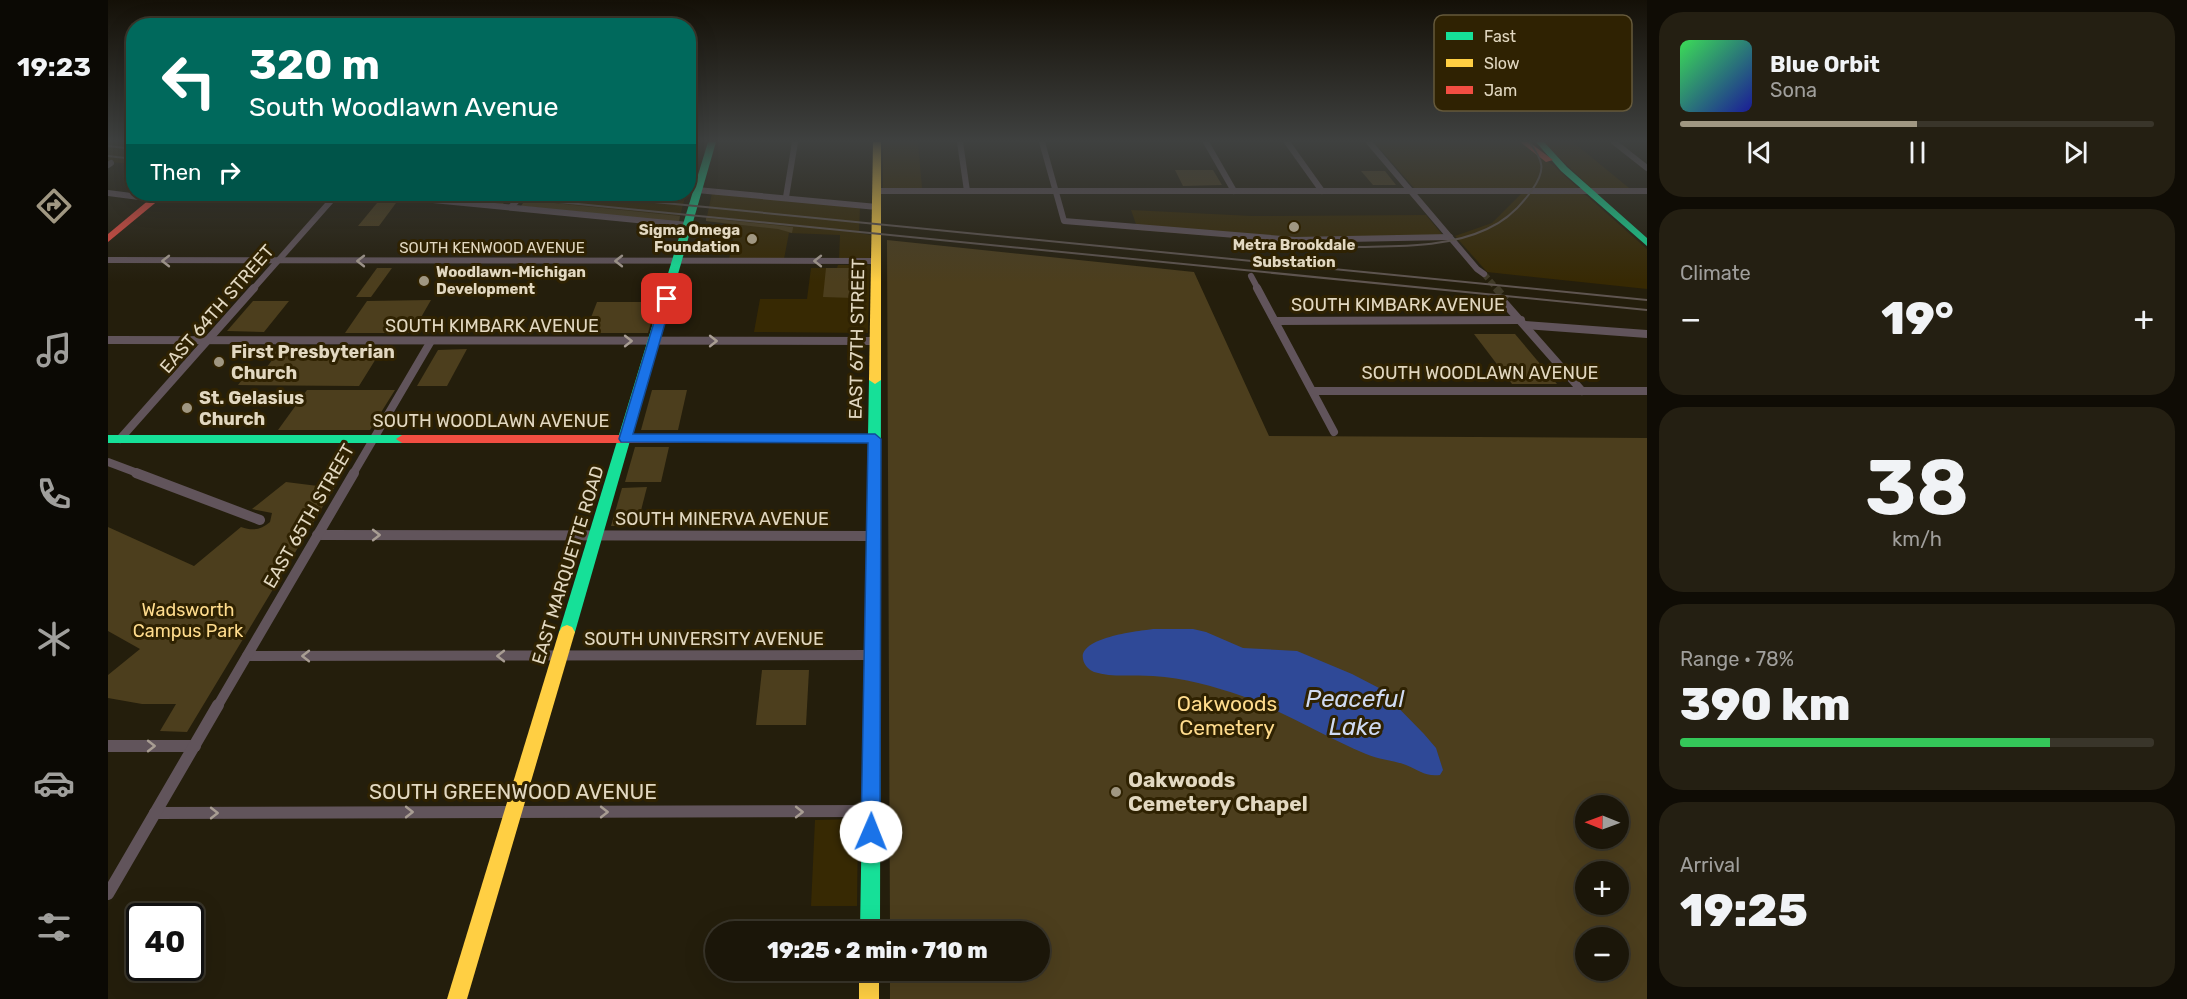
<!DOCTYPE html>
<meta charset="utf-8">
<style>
body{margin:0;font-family:Rubik,sans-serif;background:#241f12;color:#f1f3f6;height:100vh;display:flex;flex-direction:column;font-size:22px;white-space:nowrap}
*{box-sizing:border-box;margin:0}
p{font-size:20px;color:#a09f9c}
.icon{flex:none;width:33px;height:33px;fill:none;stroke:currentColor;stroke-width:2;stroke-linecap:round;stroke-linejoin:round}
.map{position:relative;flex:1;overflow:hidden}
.details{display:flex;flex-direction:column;gap:12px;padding:12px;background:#0f0c05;width:540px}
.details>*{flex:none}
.top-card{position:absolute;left:18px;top:18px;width:570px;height:183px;border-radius:24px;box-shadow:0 6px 24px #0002,0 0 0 2px #39352a;background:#00695c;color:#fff;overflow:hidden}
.needle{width:39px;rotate:271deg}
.fabs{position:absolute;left:1467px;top:795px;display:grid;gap:12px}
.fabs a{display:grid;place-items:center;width:54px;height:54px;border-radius:50%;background:#1b1609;box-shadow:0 6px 24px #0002,0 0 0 2px #39352a;font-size:30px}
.speed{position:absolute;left:18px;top:903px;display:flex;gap:12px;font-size:30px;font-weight:700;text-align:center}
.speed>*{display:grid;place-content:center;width:78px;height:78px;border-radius:50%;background:#1b1609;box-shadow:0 6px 24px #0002,0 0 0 2px #39352a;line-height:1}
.speed .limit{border:3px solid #111;border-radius:9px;background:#fff;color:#111}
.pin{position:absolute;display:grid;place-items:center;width:51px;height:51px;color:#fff;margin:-26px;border-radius:12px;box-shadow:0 3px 9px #0006}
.me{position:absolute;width:66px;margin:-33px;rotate:1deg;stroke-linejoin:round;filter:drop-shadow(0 0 4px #0008)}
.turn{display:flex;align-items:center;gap:21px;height:126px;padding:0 24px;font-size:27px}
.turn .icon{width:78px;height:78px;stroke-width:2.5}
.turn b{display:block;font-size:42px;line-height:51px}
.then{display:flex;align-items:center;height:57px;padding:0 24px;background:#0003;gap:12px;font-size:22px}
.big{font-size:45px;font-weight:800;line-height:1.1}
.details .widget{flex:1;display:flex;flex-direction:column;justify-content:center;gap:9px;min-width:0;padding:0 21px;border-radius:24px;background:#241f12}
.details .dial{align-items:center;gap:0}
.dial b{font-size:78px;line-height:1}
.song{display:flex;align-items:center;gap:18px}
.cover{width:72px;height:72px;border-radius:9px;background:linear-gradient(135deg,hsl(130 70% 55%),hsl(240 70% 35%))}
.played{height:6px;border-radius:3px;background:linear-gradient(90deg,#a09782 50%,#39352a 50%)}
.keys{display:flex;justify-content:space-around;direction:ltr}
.heat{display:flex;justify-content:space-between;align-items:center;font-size:33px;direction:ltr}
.charge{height:9px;border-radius:4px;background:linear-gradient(90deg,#34c759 78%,#39352a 0)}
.trip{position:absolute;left:597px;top:921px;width:345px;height:60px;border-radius:30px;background:#1b1609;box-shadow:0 6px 24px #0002,0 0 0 2px #39352a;font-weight:800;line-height:60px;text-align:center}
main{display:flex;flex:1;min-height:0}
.tab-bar{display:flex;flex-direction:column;width:108px;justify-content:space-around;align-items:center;background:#0b0904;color:#a09f9c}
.tab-bar .icon{width:42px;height:42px}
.tab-bar .current{color:#a09782}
.tab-bar b{font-size:27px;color:#f1f3f6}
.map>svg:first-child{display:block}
.built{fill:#372903}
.green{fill:#4c3e1d;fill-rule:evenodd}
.water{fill:#2f4997}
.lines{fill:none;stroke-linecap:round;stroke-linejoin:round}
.street-tunnel-far1{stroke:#403a27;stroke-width:6;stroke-dasharray:6 3;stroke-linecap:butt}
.street-tunnel{stroke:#403a27;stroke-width:8;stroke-dasharray:8 4;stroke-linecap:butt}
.street-far3{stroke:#61545b;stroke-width:6}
.street-far2{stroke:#61545b;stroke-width:8}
.street-far1{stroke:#61545b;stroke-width:10}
.street{stroke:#61545b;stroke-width:12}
.fast{fill:#16e098;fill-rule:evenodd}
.slow{fill:#ffcf43;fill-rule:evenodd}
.jam{fill:#f24e42;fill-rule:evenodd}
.rail{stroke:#5f5550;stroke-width:2}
.oneway{stroke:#a89d93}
.route{fill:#1a73e8;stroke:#114b97;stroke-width:1.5}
.poi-dot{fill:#a09782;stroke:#2f2202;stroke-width:2}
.labels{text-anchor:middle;stroke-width:6;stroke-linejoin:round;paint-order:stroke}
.far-poi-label{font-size:15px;font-weight:bold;fill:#e2d8c1;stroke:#2f2202;text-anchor:end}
.far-street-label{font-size:15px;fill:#e2d8c1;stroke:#2f2202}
.street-label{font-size:18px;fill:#e2d8c1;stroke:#2f2202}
.poi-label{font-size:18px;font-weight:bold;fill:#e2d8c1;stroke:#2f2202;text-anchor:start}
.park-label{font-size:18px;fill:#ffdc8d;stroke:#2f2202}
.near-park-label{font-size:21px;fill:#ffdc8d;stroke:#2f2202}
.near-poi-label{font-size:21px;font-weight:bold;fill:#e2d8c1;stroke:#2f2202;text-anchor:start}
.near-street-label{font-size:21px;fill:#e2d8c1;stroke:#2f2202}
.near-water-label{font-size:24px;font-style:italic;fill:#cfdaf2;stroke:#2f2202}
.key{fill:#2f2202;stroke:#65593b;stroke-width:1.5}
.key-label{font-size:16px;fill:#e2d8c1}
</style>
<main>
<nav class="tab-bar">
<b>19:23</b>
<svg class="icon current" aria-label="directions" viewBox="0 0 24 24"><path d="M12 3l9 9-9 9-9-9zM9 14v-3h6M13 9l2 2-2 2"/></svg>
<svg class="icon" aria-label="music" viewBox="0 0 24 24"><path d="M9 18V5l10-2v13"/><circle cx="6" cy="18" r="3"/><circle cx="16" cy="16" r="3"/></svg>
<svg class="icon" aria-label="phone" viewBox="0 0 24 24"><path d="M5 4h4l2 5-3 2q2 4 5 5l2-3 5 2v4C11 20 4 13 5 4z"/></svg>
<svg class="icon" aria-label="climate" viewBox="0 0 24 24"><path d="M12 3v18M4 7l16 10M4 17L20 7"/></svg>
<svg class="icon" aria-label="car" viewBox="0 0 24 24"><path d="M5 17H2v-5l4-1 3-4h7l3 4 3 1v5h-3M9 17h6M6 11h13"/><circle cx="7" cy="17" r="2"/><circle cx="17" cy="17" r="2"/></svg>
<svg class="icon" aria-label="filters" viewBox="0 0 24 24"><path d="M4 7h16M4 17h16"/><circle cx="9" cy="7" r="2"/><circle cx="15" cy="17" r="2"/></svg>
</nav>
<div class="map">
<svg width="1539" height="999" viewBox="0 0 1539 999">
<rect width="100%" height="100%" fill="#241e0c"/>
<!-- built -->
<g class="built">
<path d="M 0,142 L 25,142 L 25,164 L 0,162 Z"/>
<path d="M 775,142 L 810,142 L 814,188 L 775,188 Z"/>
<path d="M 1266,142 L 1412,142 L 1446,166 L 1470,188 L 1307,189 Z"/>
<path d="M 1435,142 L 1465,142 L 1521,188 L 1483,188 Z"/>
<path d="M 604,193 L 752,207 L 751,233 L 763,235 L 762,259 L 731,259 L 732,235 L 681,233 L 676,259 L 621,259 L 628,225 L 598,221 Z"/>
<path d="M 421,194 L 578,194 L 571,219 L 416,203 Z"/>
<path d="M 1413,194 L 1475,194 L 1479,196 L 1539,249 L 1539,289 L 1379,272 L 1347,236 L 1384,223 Z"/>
<path d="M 1023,210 L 1144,216 L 1318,215 L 1338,239 L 1180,242 L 1030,230 Z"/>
<path d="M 730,265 L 762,265 L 760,333 L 646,332 L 652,299 L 699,299 L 703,268 L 729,268 Z"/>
<path d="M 750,819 L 749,906 L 703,906 L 707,820 Z"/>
</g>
<!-- green -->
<g class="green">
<path d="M 1067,170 L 1105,170 L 1114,185 L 1075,186 Z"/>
<path d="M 1253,171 L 1277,171 L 1288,185 L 1265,185 Z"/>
<path d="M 241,194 L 350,194 L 399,198 L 395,204 Z"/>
<path d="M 417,200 L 572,216 L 571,222 L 413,206 Z"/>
<path d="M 269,203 L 288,203 L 271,226 L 250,226 Z"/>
<path d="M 598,218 L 685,227 L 685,228 L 684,233 L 670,229 L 598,221 Z"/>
<path d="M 779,240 L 1086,272 L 1161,436 L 1539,438 L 1539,999 L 782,999 L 782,971 L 932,970 L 932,932 L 782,931 ZM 1478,806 L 1510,806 L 1510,838 L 1478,838 ZM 1478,872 L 1510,872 L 1510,904 L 1478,904 ZM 1478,938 L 1510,938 L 1510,970 L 1478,970 Z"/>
<path d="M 269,268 L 284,268 L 263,297 L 248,297 Z"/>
<path d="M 718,268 L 746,268 L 745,298 L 715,297 Z"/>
<path d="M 323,300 L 304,333 L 237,333 L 259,301 Z"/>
<path d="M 145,301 L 181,301 L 156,332 L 119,331 Z"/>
<path d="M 489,302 L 549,302 L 540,333 L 477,333 Z"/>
<path d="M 1366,334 L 1407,334 L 1449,384 L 1404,384 Z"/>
<path d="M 159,349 L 274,349 L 251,386 L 130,385 L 139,373 L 154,373 L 169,354 L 156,353 Z"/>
<path d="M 359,349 L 339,386 L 309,386 L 330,350 Z"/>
<path d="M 199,390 L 287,390 L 262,430 L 170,430 Z"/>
<path d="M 544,390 L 579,390 L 570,430 L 533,430 Z"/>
<path d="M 527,447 L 561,447 L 553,482 L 517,482 Z"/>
<path d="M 178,482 L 226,488 L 79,732 L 52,731 L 68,704 L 34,704 L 0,698 L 0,675 L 32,649 L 0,631 L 0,527 L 86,566 L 133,527 C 145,531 153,530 162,522 L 164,513 L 144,509 Z"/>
<path d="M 539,487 L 529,526 L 503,526 L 514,488 Z"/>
<path d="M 654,670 L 701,670 L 698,725 L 648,725 Z"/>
</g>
<!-- water -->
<path class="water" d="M 1045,629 L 1085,629 L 1098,632 L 1135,648 L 1189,651 L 1244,674 L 1271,688 L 1316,734 L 1328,748 L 1335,770 L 1332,775 C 1317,777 1311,770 1298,765 C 1285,760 1271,760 1258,754 C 1216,736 1177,712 1134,696 C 1105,686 1076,678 1045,676 C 1026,674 1005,678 986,672 C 981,670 976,665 975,659 C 971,637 1031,631 1045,629 Z"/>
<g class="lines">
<!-- street-tunnel-far1 -->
<path class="street-tunnel-far1" d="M 1376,274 L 1389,289"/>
<!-- street-tunnel -->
<path class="street-tunnel" d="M 1388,288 L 1398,300"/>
<!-- street-far3 -->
<g class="street-far3">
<path d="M 852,142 L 859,191"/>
<path d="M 934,142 L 956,221 L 1187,240 L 1342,237"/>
<path d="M 1098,142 L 1126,191"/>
<path d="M 1179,142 L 1214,191"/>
<path d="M 1261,142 L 1369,269 L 1376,274"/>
<path d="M 1506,142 L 1539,168"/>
<path d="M 0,165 L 3,163"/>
<path d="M 589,190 L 769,207"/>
<path d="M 769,191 L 1539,191"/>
<path d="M 0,193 L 39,198 L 294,197 L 580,225"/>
<path d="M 678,197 L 687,142"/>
<path d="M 403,207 L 415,194"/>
<path d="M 0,260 L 768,261"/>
<path d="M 1143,276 L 1150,289"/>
<path d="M 145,289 L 229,194"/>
</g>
<!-- street-far2 -->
<g class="street-far2">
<path d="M 1149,288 L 1226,432"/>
<path d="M 1393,299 L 1474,391"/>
<path d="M 1167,321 L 1413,320"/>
<path d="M 1417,325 L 1539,334"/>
<path d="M 0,340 L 767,341"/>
<path d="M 1205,391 L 1539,391"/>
<path d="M 12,439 L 146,288"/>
<path d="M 0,462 L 32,474"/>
<path d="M 245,474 L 323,341"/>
</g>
<!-- street-far1 -->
<g class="street-far1">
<path d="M 28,473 L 152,520"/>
<path d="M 209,535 L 766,536"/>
<path d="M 139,656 L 765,655"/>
<path d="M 109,707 L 246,473"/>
</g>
<!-- street -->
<g class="street">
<path d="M 0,746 L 87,746"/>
<path d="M 47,813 L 763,811"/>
<path d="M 0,894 L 110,705"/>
</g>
<!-- fast -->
<g class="fast">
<path d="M 600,142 L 608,142 L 467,632 L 464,637 L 459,639 L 454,637 L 451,632 Z"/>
<path d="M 1428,142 L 1436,142 L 1459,167 L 1539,238 L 1539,246 L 1453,171 Z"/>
<path d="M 767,376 L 773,380 L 772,932 L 752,932 L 760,443 L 628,443 L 622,439 L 628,435 L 760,435 L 761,380 Z"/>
<path d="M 0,435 L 294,435 L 300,439 L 294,443 L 0,443 Z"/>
</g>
<!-- slow -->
<g class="slow">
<path d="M 765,142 L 773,142 L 773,380 L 767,384 L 761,380 Z"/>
<path d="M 459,625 L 464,627 L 467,632 L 359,999 L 339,999 L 451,632 L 454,627 Z"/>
<rect x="751" y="970" width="20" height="29"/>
</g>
<!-- jam -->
<g class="jam">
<path d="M 1412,142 L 1421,142 L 1445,160 L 1438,162 Z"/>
<path d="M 48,194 L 58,194 L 0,242 L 0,234 Z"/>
<path d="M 294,435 L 628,435 L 634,439 L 628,443 L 294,443 L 288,439 Z"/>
</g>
<!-- rail -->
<g class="rail">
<path d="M 0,146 L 26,149"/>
<path d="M 0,156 L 26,159"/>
<path d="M 369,194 L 1539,310"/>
<path d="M 465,194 L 1539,300"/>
<path d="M 1146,249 C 1181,248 1217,248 1252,247 C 1294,246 1341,247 1379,229 C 1397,221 1413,206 1424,190 C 1438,170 1436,161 1421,142"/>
</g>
</g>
<!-- one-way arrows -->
<defs><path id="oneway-chevron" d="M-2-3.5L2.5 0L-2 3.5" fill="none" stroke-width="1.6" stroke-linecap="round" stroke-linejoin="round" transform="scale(1.5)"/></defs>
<g class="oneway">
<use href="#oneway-chevron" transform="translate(58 261) rotate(-180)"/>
<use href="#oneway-chevron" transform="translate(253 261) rotate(-180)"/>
<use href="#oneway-chevron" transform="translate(511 261) rotate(-180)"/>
<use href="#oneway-chevron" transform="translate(710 261) rotate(180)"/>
<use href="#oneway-chevron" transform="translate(520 341)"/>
<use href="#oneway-chevron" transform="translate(605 341)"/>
<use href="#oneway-chevron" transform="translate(268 535)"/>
<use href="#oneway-chevron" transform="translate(198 656) rotate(180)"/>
<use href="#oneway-chevron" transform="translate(393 656) rotate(180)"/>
<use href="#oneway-chevron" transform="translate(43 746)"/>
<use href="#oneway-chevron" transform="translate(301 812)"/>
<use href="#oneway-chevron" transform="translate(496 812)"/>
<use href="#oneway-chevron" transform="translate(691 812)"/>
<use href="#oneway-chevron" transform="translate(106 813)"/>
</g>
<!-- sky -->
<linearGradient id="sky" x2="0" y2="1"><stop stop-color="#141007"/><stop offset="0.5" stop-color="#3f4140"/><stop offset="1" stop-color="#3f4140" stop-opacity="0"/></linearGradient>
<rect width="1539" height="282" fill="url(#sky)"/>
<!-- route -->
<path class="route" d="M 559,296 L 564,299 L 525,434 L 767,434 L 773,439 L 772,832 L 769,839 L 763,842 L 756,839 L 753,832 L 760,443 L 513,442 L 511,439 L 553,299 Z"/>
<!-- markers -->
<g class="poi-dot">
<circle cx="1186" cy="227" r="6"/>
<circle cx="644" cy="239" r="6"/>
<circle cx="316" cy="281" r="6"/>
<circle cx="111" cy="362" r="6"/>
<circle cx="79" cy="408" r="6"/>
<circle cx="1008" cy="792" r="6"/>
</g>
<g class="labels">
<!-- far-poi labels -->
<g class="far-poi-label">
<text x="632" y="235">Sigma Omega<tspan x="632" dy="17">Foundation</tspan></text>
<text x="1186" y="250" text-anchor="middle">Metra Brookdale<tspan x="1186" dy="17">Substation</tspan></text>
<text x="328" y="277" text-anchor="start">Woodlawn-Michigan<tspan x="328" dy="17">Development</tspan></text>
</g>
<!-- far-street labels -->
<g class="far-street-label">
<text x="384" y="253">SOUTH KENWOOD AVENUE</text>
</g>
<!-- street labels -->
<g class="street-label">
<text x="1290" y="311">SOUTH KIMBARK AVENUE</text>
<text transform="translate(109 309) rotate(-49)" y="6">EAST 64TH STREET</text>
<text x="384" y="332">SOUTH KIMBARK AVENUE</text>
<text transform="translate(749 339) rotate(-89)" y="6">EAST 67TH STREET</text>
<text x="1372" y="379">SOUTH WOODLAWN AVENUE</text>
<text x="383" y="427">SOUTH WOODLAWN AVENUE</text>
<text transform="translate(201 516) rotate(-60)" y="6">EAST 65TH STREET</text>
<text x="614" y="525">SOUTH MINERVA AVENUE</text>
<text transform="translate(460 565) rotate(-73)" y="6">EAST MARQUETTE ROAD</text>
<text x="596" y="645">SOUTH UNIVERSITY AVENUE</text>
</g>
<!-- poi labels -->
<g class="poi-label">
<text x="123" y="358">First Presbyterian<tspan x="123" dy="21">Church</tspan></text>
<text x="91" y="404">St. Gelasius<tspan x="91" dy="21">Church</tspan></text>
</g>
<!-- park labels -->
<g class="park-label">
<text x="80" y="616">Wadsworth<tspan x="80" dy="21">Campus Park</tspan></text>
</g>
<!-- near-park labels -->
<g class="near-park-label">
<text x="1119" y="711">Oakwoods<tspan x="1119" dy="24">Cemetery</tspan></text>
</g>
<!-- near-poi labels -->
<g class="near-poi-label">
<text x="1020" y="787">Oakwoods<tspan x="1020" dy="24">Cemetery Chapel</tspan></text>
</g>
<!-- near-street labels -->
<g class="near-street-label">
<text x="405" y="799">SOUTH GREENWOOD AVENUE</text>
</g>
<!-- near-water labels -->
<g class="near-water-label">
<text x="1247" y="707">Peaceful<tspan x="1247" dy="28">Lake</tspan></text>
</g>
</g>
<!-- legend -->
<rect x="1326" y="15" width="198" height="96" rx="9" class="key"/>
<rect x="1338" y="32" width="27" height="8" fill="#16e098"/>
<rect x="1338" y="59" width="27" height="8" fill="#ffcf43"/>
<rect x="1338" y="86" width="27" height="8" fill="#f24e42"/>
<g class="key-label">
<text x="1376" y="42">Fast</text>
<text x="1376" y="69">Slow</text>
<text x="1376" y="96">Jam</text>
</g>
</svg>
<div class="fabs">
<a><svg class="needle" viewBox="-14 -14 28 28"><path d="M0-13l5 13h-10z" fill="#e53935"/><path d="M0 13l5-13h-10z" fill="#a09f9c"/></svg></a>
<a>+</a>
<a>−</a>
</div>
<div class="speed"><div class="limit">40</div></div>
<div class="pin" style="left:559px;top:299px;background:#d93025"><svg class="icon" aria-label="arrive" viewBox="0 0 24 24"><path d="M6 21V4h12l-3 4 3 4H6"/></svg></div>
<svg class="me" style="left:763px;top:832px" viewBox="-20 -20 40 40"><circle r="19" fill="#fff"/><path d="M0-13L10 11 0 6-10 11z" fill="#1a73e8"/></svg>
<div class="trip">19:25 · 2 min · 710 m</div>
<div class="top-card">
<div class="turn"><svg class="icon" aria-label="left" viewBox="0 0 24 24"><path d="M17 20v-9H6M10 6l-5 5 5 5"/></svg><div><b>320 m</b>South Woodlawn Avenue</div></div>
<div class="then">Then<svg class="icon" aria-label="right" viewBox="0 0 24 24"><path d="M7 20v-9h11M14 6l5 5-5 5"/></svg></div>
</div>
</div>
<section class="details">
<div class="widget">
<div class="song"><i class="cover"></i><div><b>Blue Orbit</b><p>Sona</p></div></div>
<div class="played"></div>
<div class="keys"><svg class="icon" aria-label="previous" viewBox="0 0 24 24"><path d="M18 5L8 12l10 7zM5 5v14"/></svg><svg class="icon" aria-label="pause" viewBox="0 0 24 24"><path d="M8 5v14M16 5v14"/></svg><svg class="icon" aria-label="next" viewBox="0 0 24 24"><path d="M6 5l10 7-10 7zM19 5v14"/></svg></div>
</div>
<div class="widget"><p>Climate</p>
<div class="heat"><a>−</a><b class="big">19°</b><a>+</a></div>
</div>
<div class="widget dial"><b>38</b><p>km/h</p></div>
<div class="widget"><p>Range · 78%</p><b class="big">390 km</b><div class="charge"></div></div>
<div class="widget"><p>Arrival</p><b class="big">19:25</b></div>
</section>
</main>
